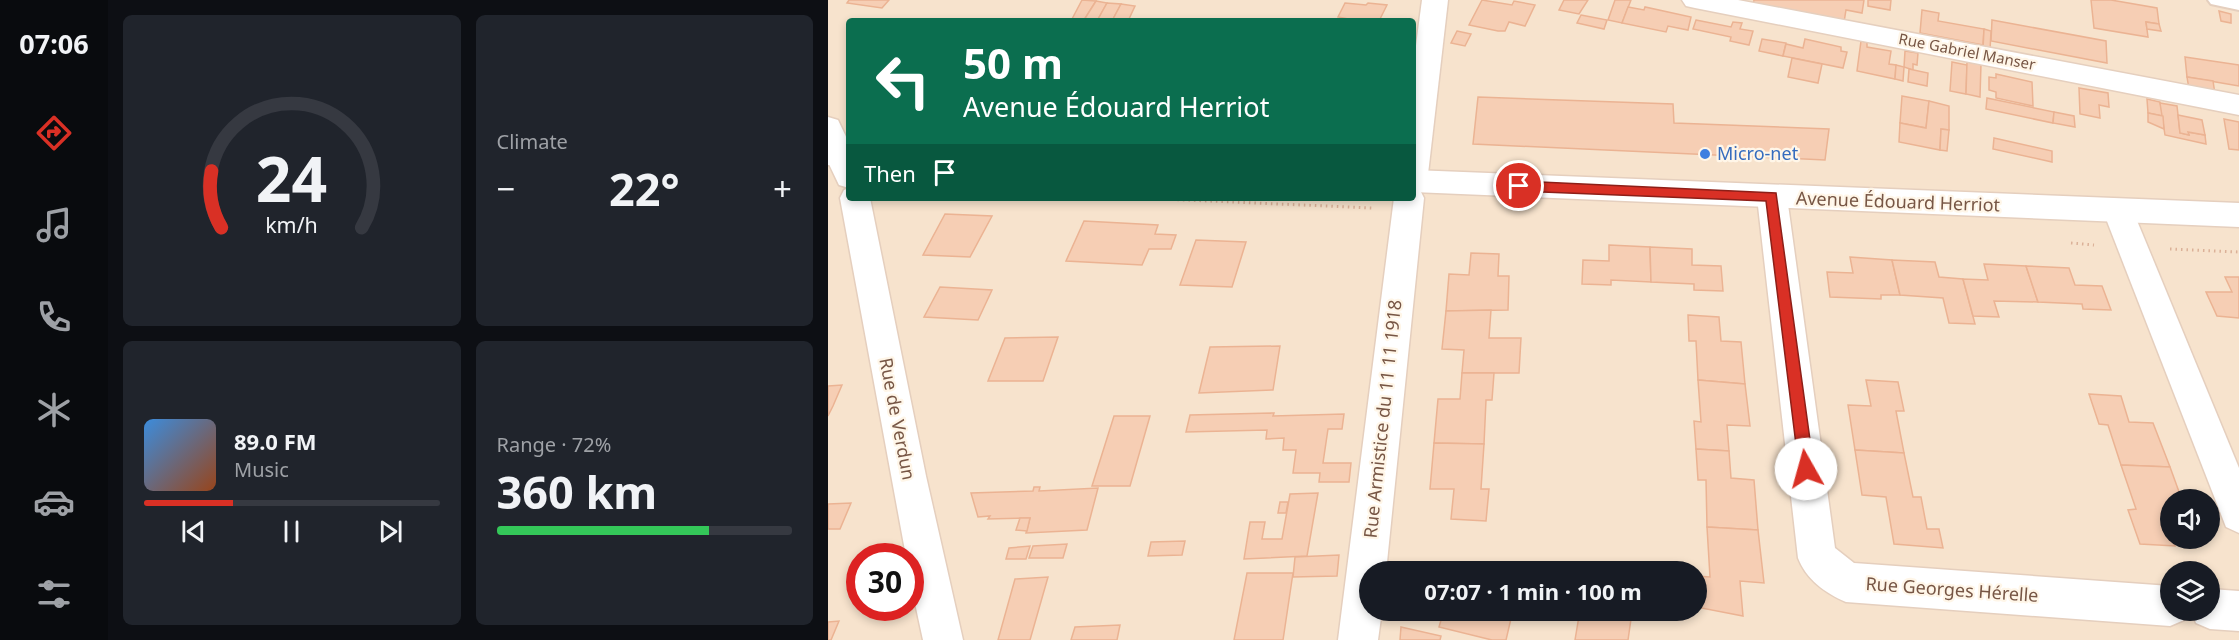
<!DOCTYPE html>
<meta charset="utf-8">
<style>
body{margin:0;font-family:"Noto Sans",sans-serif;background:#20242c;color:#f1f3f6;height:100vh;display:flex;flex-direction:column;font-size:22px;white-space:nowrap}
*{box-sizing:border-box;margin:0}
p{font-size:20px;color:#9ea1a6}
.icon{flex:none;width:33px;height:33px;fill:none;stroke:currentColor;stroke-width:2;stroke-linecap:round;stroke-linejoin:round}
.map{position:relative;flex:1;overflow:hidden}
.side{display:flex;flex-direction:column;gap:15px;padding:15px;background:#0d0f14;width:720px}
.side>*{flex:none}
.top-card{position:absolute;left:18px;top:18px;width:570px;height:183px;border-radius:6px;box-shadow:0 3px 9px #0003;background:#0b6e4f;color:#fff;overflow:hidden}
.controls{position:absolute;left:1332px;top:489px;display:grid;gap:12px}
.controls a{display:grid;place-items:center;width:60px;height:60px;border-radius:50%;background:#171b24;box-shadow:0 3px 9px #0003;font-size:30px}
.speed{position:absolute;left:18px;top:543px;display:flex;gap:12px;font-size:30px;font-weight:700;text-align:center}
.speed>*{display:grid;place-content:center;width:78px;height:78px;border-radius:50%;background:#171b24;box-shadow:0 3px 9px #0003;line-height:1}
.speed .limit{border:9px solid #d22;background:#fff;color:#111}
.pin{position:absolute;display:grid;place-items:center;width:51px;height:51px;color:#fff;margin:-26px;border:3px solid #fff;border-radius:50%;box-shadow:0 2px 6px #0007}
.me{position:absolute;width:66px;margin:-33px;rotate:353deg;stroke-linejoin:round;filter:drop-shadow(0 0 4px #0008)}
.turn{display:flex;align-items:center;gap:21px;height:126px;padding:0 18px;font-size:27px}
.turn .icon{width:78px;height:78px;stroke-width:2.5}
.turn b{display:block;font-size:42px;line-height:51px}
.then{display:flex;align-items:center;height:57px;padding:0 18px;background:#0003;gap:12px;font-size:22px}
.big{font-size:45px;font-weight:700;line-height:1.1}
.side .widget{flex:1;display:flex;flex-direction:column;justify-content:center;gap:9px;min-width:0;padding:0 21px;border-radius:9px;background:#20242c}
.side .dial{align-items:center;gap:0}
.dial svg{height:156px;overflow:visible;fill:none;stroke:#363941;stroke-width:7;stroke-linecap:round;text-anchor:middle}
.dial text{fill:#f1f3f6;stroke:none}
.song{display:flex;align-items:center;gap:18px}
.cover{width:72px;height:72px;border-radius:9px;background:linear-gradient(135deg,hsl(210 70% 55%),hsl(20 70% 35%))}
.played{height:6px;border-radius:3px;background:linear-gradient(90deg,#d93025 30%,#363941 30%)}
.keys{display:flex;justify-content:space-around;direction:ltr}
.heat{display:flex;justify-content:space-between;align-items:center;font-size:33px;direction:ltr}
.charge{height:9px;border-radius:4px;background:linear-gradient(90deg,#34c759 72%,#363941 0)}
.side .tiles{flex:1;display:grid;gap:15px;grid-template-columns:repeat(2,1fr)}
.trip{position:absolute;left:531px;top:561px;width:348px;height:60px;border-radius:30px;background:#171b24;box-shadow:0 3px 9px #0003;font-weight:700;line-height:60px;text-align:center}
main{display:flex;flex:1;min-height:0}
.dock{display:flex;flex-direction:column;width:108px;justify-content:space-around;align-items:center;background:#090b0e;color:#9ea1a6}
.dock .icon{width:42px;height:42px}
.dock .on{color:#d93025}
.dock b{font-size:27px;color:#f1f3f6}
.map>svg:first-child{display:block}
.residential{fill:#f7e3cd;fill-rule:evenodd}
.building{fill:#f6ceb4;stroke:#ebb393;stroke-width:1.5}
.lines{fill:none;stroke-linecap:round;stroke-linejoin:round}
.service-casing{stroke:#e5cfbe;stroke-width:4}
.minor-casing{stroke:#e5cfbe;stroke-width:3}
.tertiary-casing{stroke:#e5cfbe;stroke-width:3}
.path{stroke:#dbb198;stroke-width:3;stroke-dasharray:1.5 4;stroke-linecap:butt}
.service{fill:#fff;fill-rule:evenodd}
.minor{fill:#fff;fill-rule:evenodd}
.tertiary{fill:#fff;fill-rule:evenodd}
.route{fill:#d93025;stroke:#8d1f18;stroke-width:1.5}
.shop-dot{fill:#3f7fe0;stroke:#fff6e8;stroke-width:2}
.labels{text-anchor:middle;stroke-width:4.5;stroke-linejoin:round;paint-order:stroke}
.far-street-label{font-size:15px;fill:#775645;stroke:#fff6e8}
.shop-label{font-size:18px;fill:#366cbe;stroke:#fff6e8;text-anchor:start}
.street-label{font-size:18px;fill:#775645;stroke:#fff6e8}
</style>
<main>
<nav class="dock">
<b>07:06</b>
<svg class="icon on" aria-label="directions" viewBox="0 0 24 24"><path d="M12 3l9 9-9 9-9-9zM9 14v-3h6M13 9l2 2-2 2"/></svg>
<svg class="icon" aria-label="music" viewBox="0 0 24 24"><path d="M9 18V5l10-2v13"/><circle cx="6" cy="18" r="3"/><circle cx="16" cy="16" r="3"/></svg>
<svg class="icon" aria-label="phone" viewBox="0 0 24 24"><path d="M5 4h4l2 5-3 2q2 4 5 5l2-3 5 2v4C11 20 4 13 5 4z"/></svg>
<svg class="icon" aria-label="climate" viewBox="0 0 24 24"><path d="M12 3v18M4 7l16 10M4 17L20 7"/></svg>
<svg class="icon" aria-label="car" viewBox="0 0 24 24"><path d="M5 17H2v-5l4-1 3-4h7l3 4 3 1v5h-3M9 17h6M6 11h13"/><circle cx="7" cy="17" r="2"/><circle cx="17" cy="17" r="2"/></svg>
<svg class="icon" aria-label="filters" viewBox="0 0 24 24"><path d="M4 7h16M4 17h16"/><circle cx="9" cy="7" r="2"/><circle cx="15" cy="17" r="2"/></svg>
</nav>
<section class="side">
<div class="tiles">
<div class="widget dial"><svg viewBox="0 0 100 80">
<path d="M14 69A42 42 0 1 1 86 69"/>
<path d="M14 69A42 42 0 0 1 9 40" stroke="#d93025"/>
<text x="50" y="56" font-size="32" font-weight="700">24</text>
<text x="50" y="72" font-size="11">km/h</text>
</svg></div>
<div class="widget"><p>Climate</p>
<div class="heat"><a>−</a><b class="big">22°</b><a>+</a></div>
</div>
<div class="widget">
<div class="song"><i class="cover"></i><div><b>89.0 FM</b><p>Music</p></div></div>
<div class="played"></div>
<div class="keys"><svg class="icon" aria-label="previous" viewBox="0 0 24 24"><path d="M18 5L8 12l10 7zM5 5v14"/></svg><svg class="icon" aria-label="pause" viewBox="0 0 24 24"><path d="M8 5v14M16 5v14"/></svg><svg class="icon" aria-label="next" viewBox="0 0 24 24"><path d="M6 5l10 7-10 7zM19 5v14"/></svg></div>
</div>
<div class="widget"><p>Range · 72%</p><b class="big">360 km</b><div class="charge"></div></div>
</div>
</section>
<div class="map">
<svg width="1411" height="640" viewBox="0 0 1411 640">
<rect width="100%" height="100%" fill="#fef2df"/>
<!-- residential -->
<path class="residential" d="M 0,0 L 1411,0 L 1411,640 L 0,640 ZM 21,21 L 585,21 L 585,198 L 21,198 ZM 1342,500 L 1382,500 L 1382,538 L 1342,538 ZM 32,556 L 82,556 L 82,608 L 32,608 ZM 542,572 L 868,572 L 868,610 L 542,610 ZM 1342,572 L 1382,572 L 1382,610 L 1342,610 Z"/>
<!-- building -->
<g class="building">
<path d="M 21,0 L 61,0 L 54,8 L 19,3 Z"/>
<path d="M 254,0 L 268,1 L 256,20 L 244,19 Z"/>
<path d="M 654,0 L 684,5 L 686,1 L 707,5 L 697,26 L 681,22 L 677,31 L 670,31 L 641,25 Z"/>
<path d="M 736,0 L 760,0 L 751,14 L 731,10 Z"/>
<path d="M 787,0 L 803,0 L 794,23 L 780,20 Z"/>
<path d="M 926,0 L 1036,0 L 1034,13 L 1018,10 L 1016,22 L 925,5 Z"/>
<path d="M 1040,0 L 1063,0 L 1062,10 L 1040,6 Z"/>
<path d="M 1263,0 L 1283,0 L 1329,8 L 1331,24 L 1318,22 L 1320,37 L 1266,28 Z"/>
<path d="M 268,1 L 279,3 L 269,21 L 256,20 Z"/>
<path d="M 279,3 L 293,4 L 284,21 L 269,21 Z"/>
<path d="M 517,3 L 538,5 L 540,3 L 559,5 L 551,21 L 531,21 L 510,17 Z"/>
<path d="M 293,4 L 307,6 L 300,21 L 284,21 Z"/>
<path d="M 800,7 L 816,10 L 817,7 L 863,17 L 860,30 L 840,26 L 838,32 L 794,23 Z"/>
<path d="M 1094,10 L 1111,13 L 1110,21 L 1156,29 L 1155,45 L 1092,33 Z"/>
<path d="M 1391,11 L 1403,14 L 1403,23 L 1393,21 Z"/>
<path d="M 753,15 L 779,20 L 776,29 L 749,23 Z"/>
<path d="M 868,20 L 903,27 L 905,22 L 914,23 L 912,29 L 925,31 L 921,45 L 902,41 L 903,37 L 865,29 Z"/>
<path d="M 1164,20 L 1278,41 L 1279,63 L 1163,41 Z"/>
<path d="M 1318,22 L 1331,24 L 1333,31 L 1319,29 Z"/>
<path d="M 1156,29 L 1163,31 L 1162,50 L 1155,49 Z"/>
<path d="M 629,31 L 643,34 L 637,46 L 623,43 Z"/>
<path d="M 934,39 L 958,43 L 955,56 L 931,51 Z"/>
<path d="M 977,39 L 1013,47 L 1013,51 L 1019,52 L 1015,68 L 955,56 L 958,44 L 975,48 Z"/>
<path d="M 1033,41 L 1039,42 L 1039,47 L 1063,51 L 1061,64 L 1068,65 L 1067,79 L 1029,71 Z"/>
<path d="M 1077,51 L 1090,53 L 1089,65 L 1085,64 L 1085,70 L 1076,67 Z"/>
<path d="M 1357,57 L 1411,65 L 1411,86 L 1359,77 Z"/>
<path d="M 964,58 L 994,64 L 990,83 L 960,77 Z"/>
<path d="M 1124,62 L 1139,65 L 1138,94 L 1122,91 Z"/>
<path d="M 1139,62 L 1153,64 L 1152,97 L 1138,94 Z"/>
<path d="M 1068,65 L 1076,67 L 1075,81 L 1067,79 Z"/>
<path d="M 1081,69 L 1100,73 L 1099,86 L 1080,82 Z"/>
<path d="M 1168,74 L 1204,82 L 1205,106 L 1168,98 L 1168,92 L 1161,90 L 1161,77 L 1168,78 Z"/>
<path d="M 1359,77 L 1385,81 L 1387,94 L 1361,89 Z"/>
<path d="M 1251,88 L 1280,93 L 1281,107 L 1271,105 L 1272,118 L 1252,114 Z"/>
<path d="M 1074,96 L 1101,101 L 1098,128 L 1072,123 Z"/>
<path d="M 650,97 L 845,104 L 846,123 L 1001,129 L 997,160 L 645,144 Z"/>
<path d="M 1159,98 L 1226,112 L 1225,123 L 1158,109 Z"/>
<path d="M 1319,99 L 1332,102 L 1335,116 L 1320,113 Z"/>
<path d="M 1101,101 L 1121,106 L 1121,130 L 1113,129 L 1112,150 L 1071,142 L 1072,123 L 1098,128 Z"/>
<path d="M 1332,103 L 1349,106 L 1352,133 L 1361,135 L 1360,132 L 1377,135 L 1378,144 L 1337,135 Z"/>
<path d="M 1226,112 L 1246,116 L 1247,127 L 1225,123 Z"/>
<path d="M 1320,113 L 1335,116 L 1336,129 L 1320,122 Z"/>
<path d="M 1350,115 L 1374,120 L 1377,135 L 1360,132 L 1361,135 L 1352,133 Z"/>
<path d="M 1396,119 L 1411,122 L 1411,150 L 1401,149 Z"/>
<path d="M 1113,129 L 1121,130 L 1119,151 L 1112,150 Z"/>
<path d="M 1166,138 L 1224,151 L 1224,162 L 1165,149 Z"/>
<path d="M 117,214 L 164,216 L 142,257 L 95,255 Z"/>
<path d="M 256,221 L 330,225 L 327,234 L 348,235 L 343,249 L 321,249 L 314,265 L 238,261 Z"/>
<path d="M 368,240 L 418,242 L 404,287 L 352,285 Z"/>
<path d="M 781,245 L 822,247 L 823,282 L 783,280 L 783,285 L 754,284 L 755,260 L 781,261 Z"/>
<path d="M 822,247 L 864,249 L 864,265 L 893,266 L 895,291 L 866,290 L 866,284 L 823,282 Z"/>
<path d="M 643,253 L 671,254 L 670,276 L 681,276 L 680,310 L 618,311 L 621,274 L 641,275 Z"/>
<path d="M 1022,257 L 1064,260 L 1072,295 L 1053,295 L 1053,299 L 1002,297 L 999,272 L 1025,273 Z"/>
<path d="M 1064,260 L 1107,262 L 1111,277 L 1135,279 L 1147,324 L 1121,323 L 1115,298 L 1072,295 Z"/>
<path d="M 1156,264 L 1198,266 L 1210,302 L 1166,301 L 1171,317 L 1145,316 L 1135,279 L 1160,280 Z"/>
<path d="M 1198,266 L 1241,268 L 1247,285 L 1274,286 L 1283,310 L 1255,309 L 1254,304 L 1210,302 Z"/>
<path d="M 1397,277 L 1411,277 L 1411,318 L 1389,316 L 1378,292 L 1404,292 Z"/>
<path d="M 112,287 L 164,290 L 150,320 L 96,317 Z"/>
<path d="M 663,310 L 661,338 L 693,338 L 691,373 L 634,373 L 636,350 L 614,349 L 618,311 Z"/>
<path d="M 860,315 L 891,317 L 893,341 L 913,342 L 917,384 L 870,380 L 868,341 L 861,341 Z"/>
<path d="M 230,337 L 215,381 L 160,381 L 177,338 Z"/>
<path d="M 452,346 L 445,390 L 371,393 L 382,347 Z"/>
<path d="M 634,373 L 666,373 L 664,400 L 658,400 L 656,444 L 606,443 L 610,399 L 632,399 Z"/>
<path d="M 870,380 L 917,384 L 922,426 L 899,425 L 901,451 L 868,449 L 866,421 L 873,422 Z"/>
<path d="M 1038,380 L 1070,382 L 1076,411 L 1068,411 L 1076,453 L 1027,450 L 1020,405 L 1043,406 Z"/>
<path d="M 14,385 L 5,406 L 0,416 L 0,386 Z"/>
<path d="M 1261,394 L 1293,396 L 1301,422 L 1325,423 L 1342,467 L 1293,465 L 1280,425 L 1271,424 Z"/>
<path d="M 446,413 L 445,416 L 516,414 L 514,429 L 500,429 L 495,463 L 523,463 L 521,482 L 491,482 L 492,473 L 465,473 L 468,450 L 455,450 L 456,438 L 438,439 L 439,430 L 358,432 L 362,415 Z"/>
<path d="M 286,416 L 322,416 L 302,486 L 264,486 Z"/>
<path d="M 606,443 L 656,444 L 653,489 L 661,489 L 658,521 L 623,519 L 626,489 L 602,489 Z"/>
<path d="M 868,449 L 901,451 L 903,478 L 926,480 L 930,530 L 879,527 L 878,480 L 870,480 Z"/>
<path d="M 1027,450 L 1076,453 L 1085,497 L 1093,497 L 1099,529 L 1111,529 L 1115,548 L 1066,544 L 1058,497 L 1034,495 Z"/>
<path d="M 1293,465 L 1342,467 L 1354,500 L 1342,500 L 1342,516 L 1336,516 L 1347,546 L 1312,544 L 1300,510 L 1308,509 Z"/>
<path d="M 206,487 L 212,487 L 211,491 L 270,488 L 259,530 L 198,533 L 202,518 L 160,519 L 162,516 L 150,517 L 143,493 L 205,491 Z"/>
<path d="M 490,493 L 479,556 L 416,559 L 422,522 L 437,522 L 434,539 L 454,539 L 462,494 Z"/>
<path d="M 452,502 L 460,502 L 458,513 L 450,513 Z"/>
<path d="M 23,503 L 12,529 L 0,529 L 0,504 Z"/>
<path d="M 192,518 L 202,518 L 199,531 L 188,530 Z"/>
<path d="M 879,527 L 930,530 L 936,583 L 912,581 L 915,616 L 868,607 L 868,576 L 882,577 Z"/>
<path d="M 357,541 L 354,555 L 320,556 L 323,542 Z"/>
<path d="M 239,544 L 235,558 L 201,558 L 205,546 Z"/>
<path d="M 202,546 L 198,559 L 178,559 L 181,548 Z"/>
<path d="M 511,555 L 509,576 L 465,577 L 467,557 Z"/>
<path d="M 419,573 L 465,573 L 455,640 L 406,640 Z"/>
<path d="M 220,577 L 202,640 L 170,640 L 187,579 Z"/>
<path d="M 616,610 L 685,610 L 678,640 L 664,640 L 611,627 Z"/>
<path d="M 752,610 L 768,610 L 803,619 L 800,640 L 747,640 Z"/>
<path d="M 768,610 L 807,610 L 806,620 Z"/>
<path d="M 11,621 L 3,640 L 0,640 L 0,622 Z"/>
<path d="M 292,625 L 289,640 L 243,640 L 247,627 Z"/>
<path d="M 573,627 L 613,636 L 612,640 L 572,640 Z"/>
</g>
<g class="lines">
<defs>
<path id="service" d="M 1380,0 L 1411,0 L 1411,10 L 1383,4 Z"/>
<g id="minor">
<path d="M 594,0 L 620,0 L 600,174 L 595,182 L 585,185 L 585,68 Z"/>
<path d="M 854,0 L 910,0 L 1411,95 L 1411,115 L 867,8 L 858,6 Z"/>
<path d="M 0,117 L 10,120 L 21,143 L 21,198 L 42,198 L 98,476 L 135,640 L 95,640 L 82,580 L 82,556 L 78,556 L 12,198 L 16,190 L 21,188 L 11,185 L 0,162 Z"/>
<path d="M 944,185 L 955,189 L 959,197 L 1007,548 L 1026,563 L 1342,586 L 1342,610 L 1360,610 L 1356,620 L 1342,626 L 1018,602 C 997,593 978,579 970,558 L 929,197 L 933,189 Z"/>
<path d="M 585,188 L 592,190 L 596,198 L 558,572 L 542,572 L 542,610 L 554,610 L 550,640 L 510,640 L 566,198 L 585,198 Z"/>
<path d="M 1290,199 L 1301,202 L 1305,211 L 1411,468 L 1411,533 L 1398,527 L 1275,211 L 1279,202 Z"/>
<path d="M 1382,589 L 1411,591 L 1411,631 L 1382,629 L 1368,623 L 1363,610 L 1382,610 Z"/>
</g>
<g id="tertiary">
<path d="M 0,143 L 21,144 L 21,166 L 0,165 Z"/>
<path d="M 585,170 L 1411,203 L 1411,227 L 585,192 Z"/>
</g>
</defs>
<!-- service casing -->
<use href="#service" class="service-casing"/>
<!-- minor casing -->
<use href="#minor" class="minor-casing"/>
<!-- tertiary casing -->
<use href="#tertiary" class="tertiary-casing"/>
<!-- path -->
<g class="path">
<path d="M 311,198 L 544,208"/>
<path d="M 1243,243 L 1266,245"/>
<path d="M 1342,249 L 1411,252"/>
</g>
<!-- service -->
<use href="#service" class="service"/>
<!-- minor -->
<use href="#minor" class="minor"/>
<!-- tertiary -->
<use href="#tertiary" class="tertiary"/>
</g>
<!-- route -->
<path class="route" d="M 691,181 L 948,193 L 986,469 L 984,474 L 978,476 L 973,474 L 971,469 L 938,201 L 691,191 L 685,186 Z"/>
<!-- markers -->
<circle class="shop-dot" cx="877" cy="154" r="6"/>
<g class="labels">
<!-- far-street labels -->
<g class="far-street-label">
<text transform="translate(1139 52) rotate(11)" y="5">Rue Gabriel Manser</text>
</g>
<!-- shop labels -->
<g class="shop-label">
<text x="889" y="160">Micro-net</text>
</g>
<!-- street labels -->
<g class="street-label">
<text transform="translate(1070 202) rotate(2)" y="6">Avenue Édouard Herriot</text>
<text transform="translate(69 419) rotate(79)" y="6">Rue de Verdun</text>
<text transform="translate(555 419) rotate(-84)" y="6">Rue Armistice du 11 11 1918</text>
<text transform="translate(1124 590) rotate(4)" y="6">Rue Georges Hérelle</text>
</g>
</g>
</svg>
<div class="controls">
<a><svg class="icon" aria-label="sound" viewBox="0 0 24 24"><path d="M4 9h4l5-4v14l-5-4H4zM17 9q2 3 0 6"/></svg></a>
<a><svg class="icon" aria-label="layers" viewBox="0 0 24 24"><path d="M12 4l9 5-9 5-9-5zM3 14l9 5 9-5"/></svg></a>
</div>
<div class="speed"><div class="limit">30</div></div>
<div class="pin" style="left:691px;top:186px;background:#d93025"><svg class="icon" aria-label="arrive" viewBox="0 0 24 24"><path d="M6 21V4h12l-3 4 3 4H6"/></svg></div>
<svg class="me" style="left:978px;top:469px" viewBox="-20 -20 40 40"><circle r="19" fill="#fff"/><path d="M0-13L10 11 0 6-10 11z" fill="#d93025"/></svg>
<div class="trip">07:07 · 1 min · 100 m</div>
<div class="top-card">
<div class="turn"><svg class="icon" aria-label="left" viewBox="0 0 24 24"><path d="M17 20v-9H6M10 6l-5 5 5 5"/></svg><div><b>50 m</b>Avenue Édouard Herriot</div></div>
<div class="then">Then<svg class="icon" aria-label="arrive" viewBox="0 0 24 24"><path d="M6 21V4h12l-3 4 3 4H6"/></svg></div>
</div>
</div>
</main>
